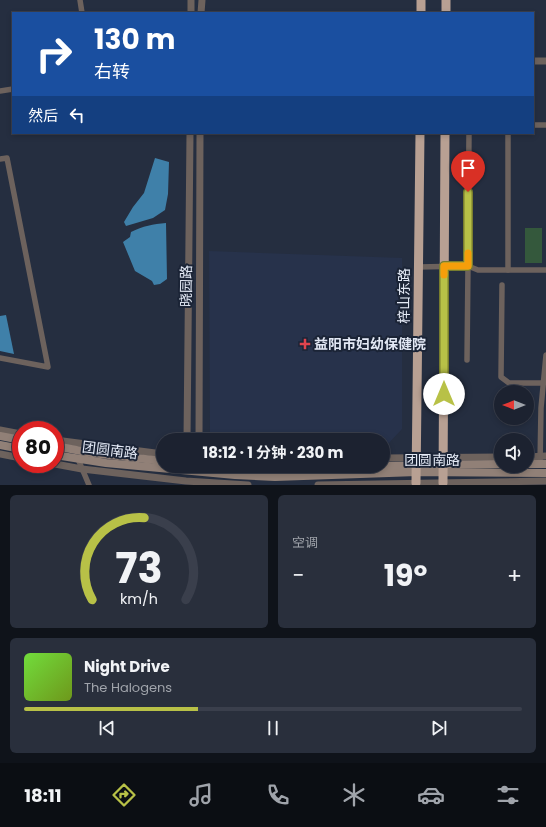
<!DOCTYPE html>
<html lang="zh">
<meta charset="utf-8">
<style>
body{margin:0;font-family:Poppins,"Noto Sans SC",sans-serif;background:#292f3c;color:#f1f3f6;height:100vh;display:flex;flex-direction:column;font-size:15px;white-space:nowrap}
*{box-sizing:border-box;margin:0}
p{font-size:13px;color:#a0a4ab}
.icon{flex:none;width:22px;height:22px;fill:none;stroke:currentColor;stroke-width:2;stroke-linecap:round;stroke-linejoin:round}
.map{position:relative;height:485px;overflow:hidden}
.side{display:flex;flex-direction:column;gap:10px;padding:10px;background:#0f131a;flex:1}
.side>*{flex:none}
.hud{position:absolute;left:12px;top:12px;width:522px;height:122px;border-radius:0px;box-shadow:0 2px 6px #0003,0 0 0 1px #3a3f4c;background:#1a4fa0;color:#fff;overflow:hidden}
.needle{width:26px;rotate:270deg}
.tools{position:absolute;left:494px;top:385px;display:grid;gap:8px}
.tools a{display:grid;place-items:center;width:40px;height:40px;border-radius:50%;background:#1c2230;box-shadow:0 2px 6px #0003,0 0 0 1px #3a3f4c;font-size:20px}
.speed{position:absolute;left:12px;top:421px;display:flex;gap:8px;font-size:20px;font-weight:700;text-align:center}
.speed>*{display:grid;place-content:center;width:52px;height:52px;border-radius:50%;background:#1c2230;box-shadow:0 2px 6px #0003,0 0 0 1px #3a3f4c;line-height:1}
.speed .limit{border:6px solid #d22;background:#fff;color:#111}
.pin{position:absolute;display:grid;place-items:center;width:34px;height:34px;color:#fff;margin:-41px -17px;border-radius:50% 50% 50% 0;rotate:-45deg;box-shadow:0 0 4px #0007}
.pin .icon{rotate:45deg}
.me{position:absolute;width:44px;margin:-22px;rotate:0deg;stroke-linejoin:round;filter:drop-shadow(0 0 3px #0008)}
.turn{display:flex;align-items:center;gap:14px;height:84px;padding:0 16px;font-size:18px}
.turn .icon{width:52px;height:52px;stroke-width:2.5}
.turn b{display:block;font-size:28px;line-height:34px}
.then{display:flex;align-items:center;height:38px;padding:0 16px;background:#0003;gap:8px;font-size:15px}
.big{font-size:30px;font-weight:700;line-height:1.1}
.side .widget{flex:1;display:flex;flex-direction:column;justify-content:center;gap:6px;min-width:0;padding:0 14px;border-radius:6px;background:#292f3c}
.side .dial{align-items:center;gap:0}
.dial svg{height:104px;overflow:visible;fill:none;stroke:#3a3f4c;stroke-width:7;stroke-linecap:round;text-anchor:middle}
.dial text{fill:#f1f3f6;stroke:none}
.song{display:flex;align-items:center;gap:12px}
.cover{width:48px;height:48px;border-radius:6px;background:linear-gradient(135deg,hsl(100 70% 55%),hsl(80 70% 35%))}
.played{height:4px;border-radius:2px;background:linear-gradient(90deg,#b8c147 35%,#3a3f4c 35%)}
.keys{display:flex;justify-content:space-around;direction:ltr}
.heat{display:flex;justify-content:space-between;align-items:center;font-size:22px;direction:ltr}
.side .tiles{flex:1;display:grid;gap:10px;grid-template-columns:1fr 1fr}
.widget:last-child{grid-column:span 2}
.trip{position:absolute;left:156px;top:433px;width:234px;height:40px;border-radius:20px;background:#1c2230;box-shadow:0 2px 6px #0003,0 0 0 1px #3a3f4c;font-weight:700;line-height:40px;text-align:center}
.menu{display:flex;height:64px;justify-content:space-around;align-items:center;background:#0b0e13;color:#a0a4ab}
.menu .icon{width:28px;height:28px}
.menu .on{color:#b8c147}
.menu b{font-size:18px;color:#f1f3f6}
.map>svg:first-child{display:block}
.built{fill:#27324b}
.green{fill:#34583c}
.water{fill:#3f80a9}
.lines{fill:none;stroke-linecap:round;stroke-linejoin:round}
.minor{stroke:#6d625d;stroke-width:5.5}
.tertiary{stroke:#6d625d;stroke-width:7}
.secondary{stroke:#918077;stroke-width:8}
.trunk{stroke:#b8a093;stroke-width:9}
.route-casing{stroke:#787d2e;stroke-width:10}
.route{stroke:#b8c147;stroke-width:7}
.slow{stroke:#f59e0b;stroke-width:7}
.health-dot{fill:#e0444e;stroke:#1b2436;stroke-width:1.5}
.labels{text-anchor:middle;stroke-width:4;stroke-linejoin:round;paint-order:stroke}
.street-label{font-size:14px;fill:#e3e9f5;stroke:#1b2436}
.poi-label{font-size:14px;font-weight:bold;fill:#e3e9f5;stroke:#1b2436;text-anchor:start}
</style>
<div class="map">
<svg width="546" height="485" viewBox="0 0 546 485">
<rect width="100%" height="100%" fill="#252e40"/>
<!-- built -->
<path class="built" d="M 209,251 L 402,258 L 402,429 L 386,446 L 383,446 L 383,440 L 215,440 L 210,433 Z"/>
<!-- green -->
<rect class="green" x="525" y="228" width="17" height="35"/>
<!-- water -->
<g class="water">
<path d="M 155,158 L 169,162 L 168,194 L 165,210 L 153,218 L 126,226 L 124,222 L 133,207 L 144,193 Z"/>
<path d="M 166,223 L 167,279 L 160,284 L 154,285 L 152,281 L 135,271 L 123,242 L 130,237 L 131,232 C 143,226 153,224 166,223 Z"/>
<path d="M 6,315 L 14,354 L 0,351 L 0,316 Z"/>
</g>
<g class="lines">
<!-- minor -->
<g class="minor">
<path d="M 80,0 L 82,13"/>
<path d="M 0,91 L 13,89"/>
<path d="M 533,125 L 546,125"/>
<path d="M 469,133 L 468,266 L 478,270 L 546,270"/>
<path d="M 508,133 L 508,270"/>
<path d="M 0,159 L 7,158 L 48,367 L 0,358"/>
<path d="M 418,267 L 468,266 L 467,360"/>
<path d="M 502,285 L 501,377 L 509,383 L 543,383"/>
<path d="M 78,459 L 89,485"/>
<path d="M 540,464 L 541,408 L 546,355"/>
</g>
<!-- tertiary -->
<g class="tertiary">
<path d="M 191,13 L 191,0"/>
<path d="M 201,13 L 202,0"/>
<path d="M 533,61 L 546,61"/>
<path d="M 0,430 L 21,434"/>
<path d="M 55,440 L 163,454"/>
<path d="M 187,440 L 190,133"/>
<path d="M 199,440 L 200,133"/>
<path d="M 0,454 L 21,458"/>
<path d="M 527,457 L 546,456"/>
<path d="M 383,458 L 501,457"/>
<path d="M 55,464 L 82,469 L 186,481 L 248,485"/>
<path d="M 318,485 L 546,481"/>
</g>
<!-- secondary -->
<g class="secondary">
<path d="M 0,436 L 21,440"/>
<path d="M 0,445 L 21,449"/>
<path d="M 55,446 L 92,453 L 163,461"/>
<path d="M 55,455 L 106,463 L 235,475 L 275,477 L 417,472 L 546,473"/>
<path d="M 527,464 L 546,464"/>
<path d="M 230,466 L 261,468 L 378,466"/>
<path d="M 383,466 L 501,464"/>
</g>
<!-- trunk -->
<g class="trunk">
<path d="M 421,13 L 421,0"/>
<path d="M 446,13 L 446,0"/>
<path d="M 416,483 L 420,133"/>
<path d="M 443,483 L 445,133"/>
</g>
</g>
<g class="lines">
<defs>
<path id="route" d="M 444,394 L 444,266 L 468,266 L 468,192"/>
</defs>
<!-- route casing -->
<use href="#route" class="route-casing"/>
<!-- route -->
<use href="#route" class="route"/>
<!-- slow -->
<path class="slow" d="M 444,275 L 444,266 L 468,266 L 468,253"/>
</g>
<!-- markers -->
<path class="health-dot" d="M303 338h4v4h4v4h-4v4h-4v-4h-4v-4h4z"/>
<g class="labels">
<!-- street labels -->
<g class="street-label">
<text transform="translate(186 286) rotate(-89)" y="5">晓园路</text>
<text transform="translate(404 296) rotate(-90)" y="5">梓山东路</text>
<text transform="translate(110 450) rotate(7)" y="5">团圆南路</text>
<text x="432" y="465">团圆南路</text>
</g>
<!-- poi labels -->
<g class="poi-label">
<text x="314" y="349">益阳市妇幼保健院</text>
</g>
</g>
</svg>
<div class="tools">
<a><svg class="needle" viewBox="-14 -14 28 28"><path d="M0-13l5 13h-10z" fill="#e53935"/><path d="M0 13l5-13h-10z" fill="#a0a4ab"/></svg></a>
<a><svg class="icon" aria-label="sound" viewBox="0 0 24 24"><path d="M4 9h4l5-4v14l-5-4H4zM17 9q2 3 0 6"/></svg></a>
</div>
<div class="speed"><div class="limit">80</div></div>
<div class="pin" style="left:468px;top:192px;background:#d93025"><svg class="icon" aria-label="arrive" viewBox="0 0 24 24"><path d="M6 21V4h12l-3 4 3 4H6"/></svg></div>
<svg class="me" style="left:444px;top:394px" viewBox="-20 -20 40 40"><circle r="19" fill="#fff"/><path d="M0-13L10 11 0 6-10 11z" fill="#b8c147"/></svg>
<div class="trip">18:12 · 1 分钟 · 230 m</div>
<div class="hud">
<div class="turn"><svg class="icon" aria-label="right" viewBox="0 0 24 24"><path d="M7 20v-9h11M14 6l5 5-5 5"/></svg><div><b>130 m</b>右转</div></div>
<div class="then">然后<svg class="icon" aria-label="left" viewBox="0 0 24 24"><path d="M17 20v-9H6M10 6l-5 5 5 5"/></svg></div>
</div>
</div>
<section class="side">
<div class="tiles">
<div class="widget dial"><svg viewBox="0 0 100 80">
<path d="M14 69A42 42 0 1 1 86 69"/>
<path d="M14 69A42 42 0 0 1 54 6" stroke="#b8c147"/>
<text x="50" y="56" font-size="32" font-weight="700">73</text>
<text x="50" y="72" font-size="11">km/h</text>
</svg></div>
<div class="widget"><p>空调</p>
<div class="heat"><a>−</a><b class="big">19°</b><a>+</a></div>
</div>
<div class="widget">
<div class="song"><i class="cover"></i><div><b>Night Drive</b><p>The Halogens</p></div></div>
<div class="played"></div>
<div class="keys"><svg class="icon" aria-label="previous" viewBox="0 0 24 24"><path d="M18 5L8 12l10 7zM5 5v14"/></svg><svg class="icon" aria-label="pause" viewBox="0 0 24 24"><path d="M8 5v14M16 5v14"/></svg><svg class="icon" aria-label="next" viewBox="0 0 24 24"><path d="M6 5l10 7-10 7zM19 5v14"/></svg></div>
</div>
</div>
</section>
<nav class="menu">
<b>18:11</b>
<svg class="icon on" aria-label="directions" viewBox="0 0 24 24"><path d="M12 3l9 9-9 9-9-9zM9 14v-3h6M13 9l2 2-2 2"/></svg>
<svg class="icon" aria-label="music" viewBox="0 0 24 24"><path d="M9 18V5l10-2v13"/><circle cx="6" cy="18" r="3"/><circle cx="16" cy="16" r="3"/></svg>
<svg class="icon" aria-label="phone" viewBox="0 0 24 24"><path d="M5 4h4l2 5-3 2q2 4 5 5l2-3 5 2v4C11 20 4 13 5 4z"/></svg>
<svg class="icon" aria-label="climate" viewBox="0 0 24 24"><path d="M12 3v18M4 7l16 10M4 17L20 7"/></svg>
<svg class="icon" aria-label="car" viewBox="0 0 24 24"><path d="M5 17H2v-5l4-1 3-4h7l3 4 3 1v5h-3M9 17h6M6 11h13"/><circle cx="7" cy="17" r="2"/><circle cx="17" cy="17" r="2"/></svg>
<svg class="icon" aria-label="filters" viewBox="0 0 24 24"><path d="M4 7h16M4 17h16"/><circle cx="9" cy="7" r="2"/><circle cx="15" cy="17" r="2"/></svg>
</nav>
